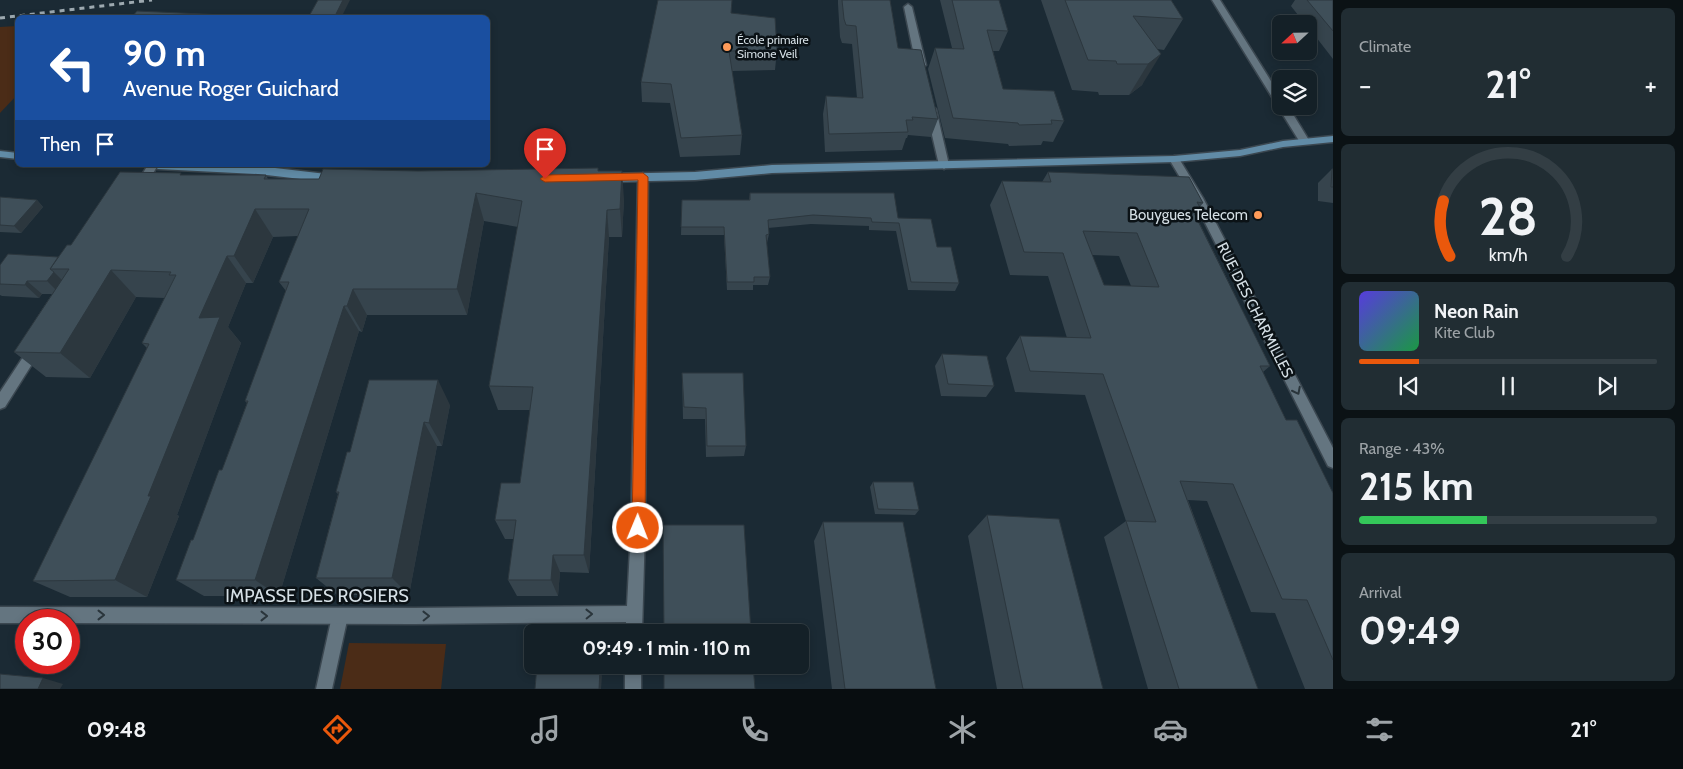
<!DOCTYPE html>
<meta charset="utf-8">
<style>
body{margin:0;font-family:Cabin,sans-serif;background:#212d33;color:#f1f3f6;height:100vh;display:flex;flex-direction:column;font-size:19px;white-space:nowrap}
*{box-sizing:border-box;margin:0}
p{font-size:16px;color:#9da3a7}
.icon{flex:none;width:28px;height:28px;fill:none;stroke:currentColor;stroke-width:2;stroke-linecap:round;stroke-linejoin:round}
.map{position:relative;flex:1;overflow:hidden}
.panel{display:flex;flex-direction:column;gap:8px;padding:8px;background:#0b1215;width:350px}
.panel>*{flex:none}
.guide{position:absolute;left:15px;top:15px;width:475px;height:152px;border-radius:8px;box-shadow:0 2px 8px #0003,0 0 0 1px #333e44;background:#1a4fa0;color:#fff;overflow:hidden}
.needle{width:32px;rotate:248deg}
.buttons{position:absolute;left:1272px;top:15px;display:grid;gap:10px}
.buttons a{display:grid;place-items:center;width:45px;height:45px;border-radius:8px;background:#142027;box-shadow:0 2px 8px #0003,0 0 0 1px #333e44;font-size:25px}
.speed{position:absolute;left:15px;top:609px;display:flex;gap:10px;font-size:25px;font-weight:700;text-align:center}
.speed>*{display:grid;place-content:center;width:65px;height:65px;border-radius:50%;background:#142027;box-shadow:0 2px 8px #0003,0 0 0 1px #333e44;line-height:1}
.speed .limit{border:8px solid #d22;background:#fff;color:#111}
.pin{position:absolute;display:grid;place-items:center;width:42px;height:42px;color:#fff;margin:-51px -21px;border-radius:50% 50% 50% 0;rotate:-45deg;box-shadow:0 0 5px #0007}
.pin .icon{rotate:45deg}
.me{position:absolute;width:55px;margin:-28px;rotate:1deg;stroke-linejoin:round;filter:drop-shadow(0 0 4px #0008)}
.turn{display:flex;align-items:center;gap:18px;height:105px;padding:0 25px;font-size:22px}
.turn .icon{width:65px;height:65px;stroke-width:2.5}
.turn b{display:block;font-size:35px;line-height:42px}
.then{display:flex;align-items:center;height:48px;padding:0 25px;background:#0003;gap:10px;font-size:19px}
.big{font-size:38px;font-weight:700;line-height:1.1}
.panel .widget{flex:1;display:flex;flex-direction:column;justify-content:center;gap:8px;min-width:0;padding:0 18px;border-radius:8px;background:#212d33}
.panel .dial{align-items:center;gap:0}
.dial svg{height:130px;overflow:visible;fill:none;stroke:#333e44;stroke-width:7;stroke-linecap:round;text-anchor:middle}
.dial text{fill:#f1f3f6;stroke:none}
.song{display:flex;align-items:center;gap:15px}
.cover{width:60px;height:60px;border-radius:8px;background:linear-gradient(135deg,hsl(250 70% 55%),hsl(140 70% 35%))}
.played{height:5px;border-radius:2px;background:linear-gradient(90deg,#ea580c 20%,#333e44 20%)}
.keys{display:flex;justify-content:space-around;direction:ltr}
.heat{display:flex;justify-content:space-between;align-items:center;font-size:28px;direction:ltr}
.charge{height:8px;border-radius:4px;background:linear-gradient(90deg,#34c759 43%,#333e44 0)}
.trip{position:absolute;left:524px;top:624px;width:285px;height:50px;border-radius:8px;background:#142027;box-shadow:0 2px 8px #0003,0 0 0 1px #333e44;font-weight:700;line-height:50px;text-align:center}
.menu{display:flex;height:80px;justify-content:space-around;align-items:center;background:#080d10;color:#9da3a7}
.menu .icon{width:35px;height:35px}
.menu .on{color:#ea580c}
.menu b{font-size:22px;color:#f1f3f6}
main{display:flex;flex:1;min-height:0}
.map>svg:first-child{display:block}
.green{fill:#4b2c17}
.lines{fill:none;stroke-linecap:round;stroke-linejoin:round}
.lane-casing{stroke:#3b4750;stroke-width:3}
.street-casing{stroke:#3b4750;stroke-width:3}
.secondary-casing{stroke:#3b4750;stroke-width:3}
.lane{fill:#647580;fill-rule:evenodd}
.street{fill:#647580;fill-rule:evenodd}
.secondary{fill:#618ba6;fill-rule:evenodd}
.rail{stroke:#9da9b0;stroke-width:3;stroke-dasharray:5 5;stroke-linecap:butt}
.wall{fill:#36444d;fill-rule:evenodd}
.shaded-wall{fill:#2c373e}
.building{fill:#3f4f59;stroke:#2c373e;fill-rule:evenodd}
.oneway{stroke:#2a353b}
.route{fill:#ea580c;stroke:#983908}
.poi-dot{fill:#fe9b59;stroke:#0b1216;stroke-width:2}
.labels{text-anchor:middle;stroke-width:5;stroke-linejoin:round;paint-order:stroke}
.far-poi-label{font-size:12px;fill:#d5dfe5;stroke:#0b1216;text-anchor:start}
.poi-label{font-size:15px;fill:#d5dfe5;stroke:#0b1216;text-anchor:end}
.street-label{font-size:15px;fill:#d5dfe5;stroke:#0b1216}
.near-street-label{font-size:18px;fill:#d5dfe5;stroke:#0b1216}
</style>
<main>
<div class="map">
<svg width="1333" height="689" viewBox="0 0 1333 689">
<rect width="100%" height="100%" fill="#1b2a34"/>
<!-- green -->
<g class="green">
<path d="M 17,26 L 17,95 L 0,113 L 0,27 Z"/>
<path d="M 349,643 L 446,644 L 441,689 L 340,689 Z"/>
</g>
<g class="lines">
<defs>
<path id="lane" d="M 340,608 L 346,610 L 348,616 L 332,689 L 316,689 L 332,616 L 334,610 Z"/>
<g id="street">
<path d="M 1212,0 L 1220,0 L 1281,97 L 1281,106 L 1288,106 L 1310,142 L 1309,144 L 1301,144 Z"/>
<path d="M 908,4 L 912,7 L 926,65 L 921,68 L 916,65 L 904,7 Z"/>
<path d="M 931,106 L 936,109 L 949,165 L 944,169 L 939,165 L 926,109 Z"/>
<path d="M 1174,156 L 1178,157 L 1203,198 L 1333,448 L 1333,468 L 1328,466 L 1193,199 L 1169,159 Z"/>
<path d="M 148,165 L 158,165 L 143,190 L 135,190 L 134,187 Z"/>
<path d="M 643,173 L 648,177 L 645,528 L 642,632 L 626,632 L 626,622 L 414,624 L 69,623 L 69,620 L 26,620 L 26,623 L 0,623 L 0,607 L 414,608 L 627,606 L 631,528 L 638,177 Z"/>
<path d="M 35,344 L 39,345 L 41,349 L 39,353 L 5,407 L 0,409 L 0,392 L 31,345 Z"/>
<rect x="625" y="665" width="16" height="24"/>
</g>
<g id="secondary">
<path d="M 1333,136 L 1333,142 L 1283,147 L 1240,156 L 1174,162 L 772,173 L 695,180 L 605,182 L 600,178 L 605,174 L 695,172 L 772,165 L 1174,156 L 1240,150 L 1283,141 Z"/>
<path d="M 0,151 L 18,153 L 18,159 L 0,157 Z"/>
<path d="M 153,165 L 258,166 L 335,175 L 340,179 L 335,183 L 258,174 L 158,169 Z"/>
</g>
</defs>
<!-- lane casing -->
<use href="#lane" class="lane-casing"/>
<!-- street casing -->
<use href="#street" class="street-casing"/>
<!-- secondary casing -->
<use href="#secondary" class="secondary-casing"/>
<!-- lane -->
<use href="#lane" class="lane"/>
<!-- street -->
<use href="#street" class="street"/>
<!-- secondary -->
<use href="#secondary" class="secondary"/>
<!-- rail -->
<path class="rail" d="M 0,18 L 152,0"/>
</g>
<!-- wall -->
<g class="wall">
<path d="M 838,0 L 890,0 L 898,48 L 938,119 L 931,137 L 908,135 L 907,138 L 906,138 L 902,150 L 825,152 L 823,114 L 826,96 L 857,98 L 852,44 L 842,43 L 840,37 L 838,4 Z"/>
<path d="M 940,0 L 999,0 L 1008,31 L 999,51 L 993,51 L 1003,89 L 1064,121 L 1053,142 L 1043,141 L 1041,145 L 1009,146 L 1008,144 L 945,138 L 928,69 L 935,48 L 952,48 Z"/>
<path d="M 1041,0 L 1171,0 L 1183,19 L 1164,50 L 1157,49 L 1142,85 L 1129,95 L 1099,95 L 1098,92 L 1072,90 Z"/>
<path d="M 1295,0 L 1333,0 L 1333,59 L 1309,28 L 1309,24 L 1305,24 L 1291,6 Z"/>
<path d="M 731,13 L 777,50 L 775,70 L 732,71 L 742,135 L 740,155 L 680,157 L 670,103 L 642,102 L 641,82 Z"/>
<path d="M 1332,169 L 1333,169 L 1333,203 L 1318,201 L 1318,183 Z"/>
<path d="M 418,171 L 599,171 L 624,199 L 622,237 L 609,237 L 589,573 L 560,572 L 558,596 L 517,596 L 508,580 L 514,539 L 505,539 L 495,520 L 520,483 L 530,410 L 498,410 L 489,386 L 518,227 L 484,221 L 467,315 L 367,315 L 362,332 L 359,331 L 279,596 L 204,596 L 176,580 L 193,540 L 222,470 L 247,403 L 245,401 L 286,291 L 279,282 L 298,236 L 273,237 L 253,283 L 246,283 L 228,327 L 241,343 L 177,515 L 179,516 L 147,597 L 70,597 L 33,581 L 147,348 L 142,343 L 165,298 L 136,297 L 90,378 L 46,377 L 14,352 L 52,294 L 42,294 L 39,298 L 2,296 L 0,295 L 0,265 L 58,257 L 71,245 L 182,175 L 266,175 L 268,179 L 319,179 Z"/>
<path d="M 1048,172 L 1203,203 L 1200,207 L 1203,213 L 1198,220 L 1270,366 L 1263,372 L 1286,420 L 1333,493 L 1333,689 L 1305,689 L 1275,613 L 1251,612 L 1207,501 L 1188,500 L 1258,689 L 1148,689 L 1104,537 L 1126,521 L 1085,395 L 1015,392 L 1006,358 L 1020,336 L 1067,338 L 1048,276 L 1010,275 L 990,205 L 1002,181 L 1042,182 ZM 1092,255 L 1119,256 L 1131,286 L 1104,285 Z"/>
<path d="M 750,193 L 898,218 L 937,247 L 959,283 L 955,291 L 908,290 L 896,231 L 869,230 L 869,226 L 811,224 L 768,228 L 769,234 L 767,243 L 766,243 L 770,277 L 768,285 L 753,285 L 753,290 L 727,290 L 724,235 L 681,235 L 682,200 L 749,200 Z"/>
<path d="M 0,197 L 37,200 L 43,207 L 21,233 L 0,232 Z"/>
<path d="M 942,354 L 994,386 L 986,397 L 941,396 L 935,366 Z"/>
<path d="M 682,373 L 746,446 L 744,456 L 706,457 L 705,419 L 683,419 Z"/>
<path d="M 450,405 L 442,446 L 437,446 L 409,595 L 337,595 L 316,578 L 338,494 L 336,492 L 350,452 Z"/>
<path d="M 873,482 L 919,510 L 915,515 L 875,514 L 870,487 Z"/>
<path d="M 987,515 L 1103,689 L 997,689 L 968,536 Z"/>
<path d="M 823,522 L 936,689 L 832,689 L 814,541 Z"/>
</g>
<!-- shaded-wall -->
<g class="shaded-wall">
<path d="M 343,0 L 350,0 L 341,18 L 334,18 Z"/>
<path d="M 1161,54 L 1142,85 L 1129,95 L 1148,64 Z"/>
<path d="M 622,171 L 624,199 L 622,237 L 620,209 Z"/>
<path d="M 476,193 L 484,221 L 467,315 L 457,289 Z"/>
<path d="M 37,200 L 43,207 L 21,233 L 14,226 Z"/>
<path d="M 255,209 L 273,237 L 253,283 L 234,256 Z"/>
<path d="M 607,210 L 609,237 L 589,573 L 584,555 Z"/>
<path d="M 227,256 L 246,283 L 228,327 L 241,343 L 177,515 L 179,516 L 147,597 L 115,580 L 148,496 L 199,318 Z"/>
<path d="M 111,270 L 136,297 L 90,378 L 60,353 Z"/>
<path d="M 54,272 L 67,285 L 61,295 L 47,281 Z"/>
<path d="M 27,281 L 42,294 L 39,298 L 25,285 Z"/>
<path d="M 353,289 L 367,315 L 362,332 L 347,306 Z"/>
<path d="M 344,306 L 359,331 L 279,596 L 255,580 Z"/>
<path d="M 438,380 L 450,405 L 442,446 L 429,423 Z"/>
<path d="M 424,422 L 437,446 L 409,595 L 392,578 Z"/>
<path d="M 553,555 L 560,572 L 558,596 L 551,580 Z"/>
<path d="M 587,665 L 590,665 L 589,676 L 587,670 Z"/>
<path d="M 600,670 L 602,676 L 601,689 L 599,689 Z"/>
<path d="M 43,678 L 63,684 L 60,689 L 38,689 Z"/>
</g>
<!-- building -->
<g class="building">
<path d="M 318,0 L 343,0 L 334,18 L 308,18 Z"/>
<path d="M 658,0 L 732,0 L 731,13 L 775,18 L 777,50 L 729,51 L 742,135 L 681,138 L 671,84 L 641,82 Z"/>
<path d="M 842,0 L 890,0 L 898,48 L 921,50 L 938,119 L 912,117 L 913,120 L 906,120 L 908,132 L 829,134 L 826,96 L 863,98 L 856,26 L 846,25 L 844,19 Z"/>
<path d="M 952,0 L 999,0 L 1008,31 L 987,30 L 1003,89 L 1054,91 L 1064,121 L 1051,120 L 1052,124 L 1019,125 L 1018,123 L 953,118 L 935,48 L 964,49 Z"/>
<path d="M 1065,0 L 1171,0 L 1183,19 L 1133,16 L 1161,54 L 1148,64 L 1117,64 L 1116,61 L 1088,60 Z"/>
<path d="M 1307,0 L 1333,0 L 1333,31 Z"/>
<path d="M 137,11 L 246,16 L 245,18 L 131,18 Z"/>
<path d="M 598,168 L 598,171 L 622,171 L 620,209 L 607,210 L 584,555 L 553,555 L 551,580 L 508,580 L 516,520 L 495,520 L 501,483 L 520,483 L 533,387 L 489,386 L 522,201 L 476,193 L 457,289 L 353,289 L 347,306 L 344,306 L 255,580 L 176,580 L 191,540 L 193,540 L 219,470 L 222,470 L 248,401 L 245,401 L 289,282 L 279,282 L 309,209 L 255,209 L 234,256 L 227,256 L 199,318 L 220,317 L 148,496 L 151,496 L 115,580 L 33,581 L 149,344 L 142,343 L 176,275 L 169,275 L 171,272 L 111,270 L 60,353 L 14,352 L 69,269 L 50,269 L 67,245 L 71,245 L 120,172 L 181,173 L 180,175 L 266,175 L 264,179 L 319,179 L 323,169 L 418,171 Z"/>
<path d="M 1332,169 L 1333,169 L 1333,187 L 1331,187 Z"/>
<path d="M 1048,172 L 1189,177 L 1203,203 L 1197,202 L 1203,213 L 1194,213 L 1270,366 L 1260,366 L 1286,420 L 1297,420 L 1333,493 L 1333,660 L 1307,600 L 1282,599 L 1233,484 L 1180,481 L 1258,689 L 1179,689 L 1126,521 L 1156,522 L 1103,374 L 1030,371 L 1020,336 L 1091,338 L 1063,253 L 1024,252 L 1002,181 L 1051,182 ZM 1083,231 L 1137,233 L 1159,287 L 1104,285 Z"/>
<path d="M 750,193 L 894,193 L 898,218 L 931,219 L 937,247 L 951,247 L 959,283 L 911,282 L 899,223 L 872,222 L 871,218 L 813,215 L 768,220 L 769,234 L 766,235 L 770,277 L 754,277 L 754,282 L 727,282 L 724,227 L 681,227 L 682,200 L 750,200 Z"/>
<path d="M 0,197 L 37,200 L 14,226 L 0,225 Z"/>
<path d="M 8,254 L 58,257 L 50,269 L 54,272 L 47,281 L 27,281 L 25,285 L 0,284 L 0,265 Z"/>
<path d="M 942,354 L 987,356 L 994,386 L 948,384 Z"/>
<path d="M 682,373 L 743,373 L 746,446 L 707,446 L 706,408 L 684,407 Z"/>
<path d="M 369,380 L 438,380 L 429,423 L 424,422 L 392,578 L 316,578 L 339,492 L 336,492 L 347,452 L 350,452 Z"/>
<path d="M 873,482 L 913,482 L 919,510 L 878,509 Z"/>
<path d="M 987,515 L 1059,519 L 1103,689 L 1023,689 Z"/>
<path d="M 823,522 L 903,522 L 936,689 L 845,689 Z"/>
<path d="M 663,525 L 744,525 L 751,632 L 664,632 Z"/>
<path d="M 537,665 L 587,665 L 587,670 L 600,670 L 599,689 L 535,689 Z"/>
<path d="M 664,665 L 753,665 L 755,689 L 664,689 Z"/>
<path d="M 0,674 L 43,678 L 38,689 L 0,689 Z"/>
</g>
<!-- one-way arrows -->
<defs><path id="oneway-chevron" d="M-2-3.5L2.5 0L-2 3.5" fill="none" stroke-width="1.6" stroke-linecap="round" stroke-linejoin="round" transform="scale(1.25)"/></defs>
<g class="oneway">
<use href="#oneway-chevron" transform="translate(1297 391) rotate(63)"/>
<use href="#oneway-chevron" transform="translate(589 614) rotate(-1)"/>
<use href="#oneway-chevron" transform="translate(101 615)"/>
<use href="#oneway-chevron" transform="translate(264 616)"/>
<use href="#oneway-chevron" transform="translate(426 616) rotate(-1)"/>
</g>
<!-- route -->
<path class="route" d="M 643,173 L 648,177 L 645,528 L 643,532 L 638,534 L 634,532 L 632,528 L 638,180 L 545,182 L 540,179 L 545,175 Z"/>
<!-- markers -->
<g class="poi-dot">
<circle cx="727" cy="47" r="5"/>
<circle cx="1258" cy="215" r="5"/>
</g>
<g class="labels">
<!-- far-poi labels -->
<g class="far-poi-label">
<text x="737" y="44">École primaire<tspan x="737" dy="14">Simone Veil</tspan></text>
</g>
<!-- poi labels -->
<g class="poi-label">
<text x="1248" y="220">Bouygues Telecom</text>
</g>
<!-- street labels -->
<g class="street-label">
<text transform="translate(1255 310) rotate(63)" y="5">RUE DES CHARMILLES</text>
</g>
<!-- near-street labels -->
<g class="near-street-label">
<text x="317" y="602">IMPASSE DES ROSIERS</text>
</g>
</g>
</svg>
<div class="buttons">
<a><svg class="needle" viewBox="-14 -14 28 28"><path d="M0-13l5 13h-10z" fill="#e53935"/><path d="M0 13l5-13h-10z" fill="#9da3a7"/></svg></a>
<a><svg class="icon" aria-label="layers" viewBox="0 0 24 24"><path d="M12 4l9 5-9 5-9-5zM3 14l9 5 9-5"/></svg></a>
</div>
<div class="speed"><div class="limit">30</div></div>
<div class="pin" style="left:545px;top:179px;background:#d93025"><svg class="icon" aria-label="arrive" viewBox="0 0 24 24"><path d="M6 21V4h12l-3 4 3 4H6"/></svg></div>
<svg class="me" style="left:638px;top:528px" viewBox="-20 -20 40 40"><circle r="17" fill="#ea580c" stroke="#fff" stroke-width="3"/><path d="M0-11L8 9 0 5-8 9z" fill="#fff"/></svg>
<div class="trip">09:49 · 1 min · 110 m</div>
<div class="guide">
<div class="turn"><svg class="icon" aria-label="left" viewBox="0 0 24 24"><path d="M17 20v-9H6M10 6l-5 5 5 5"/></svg><div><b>90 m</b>Avenue Roger Guichard</div></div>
<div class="then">Then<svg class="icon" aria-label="arrive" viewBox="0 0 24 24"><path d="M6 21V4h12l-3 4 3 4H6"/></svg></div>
</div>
</div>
<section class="panel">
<div class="widget"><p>Climate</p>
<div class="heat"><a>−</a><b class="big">21°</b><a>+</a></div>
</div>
<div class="widget dial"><svg viewBox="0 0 100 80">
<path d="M14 69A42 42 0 1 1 86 69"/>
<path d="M14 69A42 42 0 0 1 10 35" stroke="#ea580c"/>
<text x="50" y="56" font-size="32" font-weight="700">28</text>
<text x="50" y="72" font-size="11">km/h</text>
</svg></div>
<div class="widget">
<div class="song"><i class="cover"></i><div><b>Neon Rain</b><p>Kite Club</p></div></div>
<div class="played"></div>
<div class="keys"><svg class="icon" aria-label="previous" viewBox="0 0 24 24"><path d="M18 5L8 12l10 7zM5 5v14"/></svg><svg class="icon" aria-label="pause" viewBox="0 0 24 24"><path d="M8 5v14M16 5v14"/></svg><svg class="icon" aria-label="next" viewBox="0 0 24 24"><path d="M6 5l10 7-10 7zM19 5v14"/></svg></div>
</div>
<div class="widget"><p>Range · 43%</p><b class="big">215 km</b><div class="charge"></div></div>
<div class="widget"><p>Arrival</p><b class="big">09:49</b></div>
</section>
</main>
<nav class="menu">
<b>09:48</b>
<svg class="icon on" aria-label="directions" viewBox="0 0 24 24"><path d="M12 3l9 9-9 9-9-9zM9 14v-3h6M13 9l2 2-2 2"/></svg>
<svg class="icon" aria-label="music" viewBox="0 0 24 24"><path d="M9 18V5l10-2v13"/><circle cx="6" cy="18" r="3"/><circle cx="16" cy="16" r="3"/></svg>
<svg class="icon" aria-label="phone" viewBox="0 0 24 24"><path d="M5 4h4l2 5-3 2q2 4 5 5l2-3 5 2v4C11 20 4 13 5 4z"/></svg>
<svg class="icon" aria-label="climate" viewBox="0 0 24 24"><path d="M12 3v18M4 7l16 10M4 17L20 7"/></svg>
<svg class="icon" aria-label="car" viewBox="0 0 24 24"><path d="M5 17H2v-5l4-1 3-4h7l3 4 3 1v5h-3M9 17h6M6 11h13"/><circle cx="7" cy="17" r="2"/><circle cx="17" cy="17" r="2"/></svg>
<svg class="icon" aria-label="filters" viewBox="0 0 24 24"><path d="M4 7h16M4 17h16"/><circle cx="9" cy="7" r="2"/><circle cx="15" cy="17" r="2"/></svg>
<b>21°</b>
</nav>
